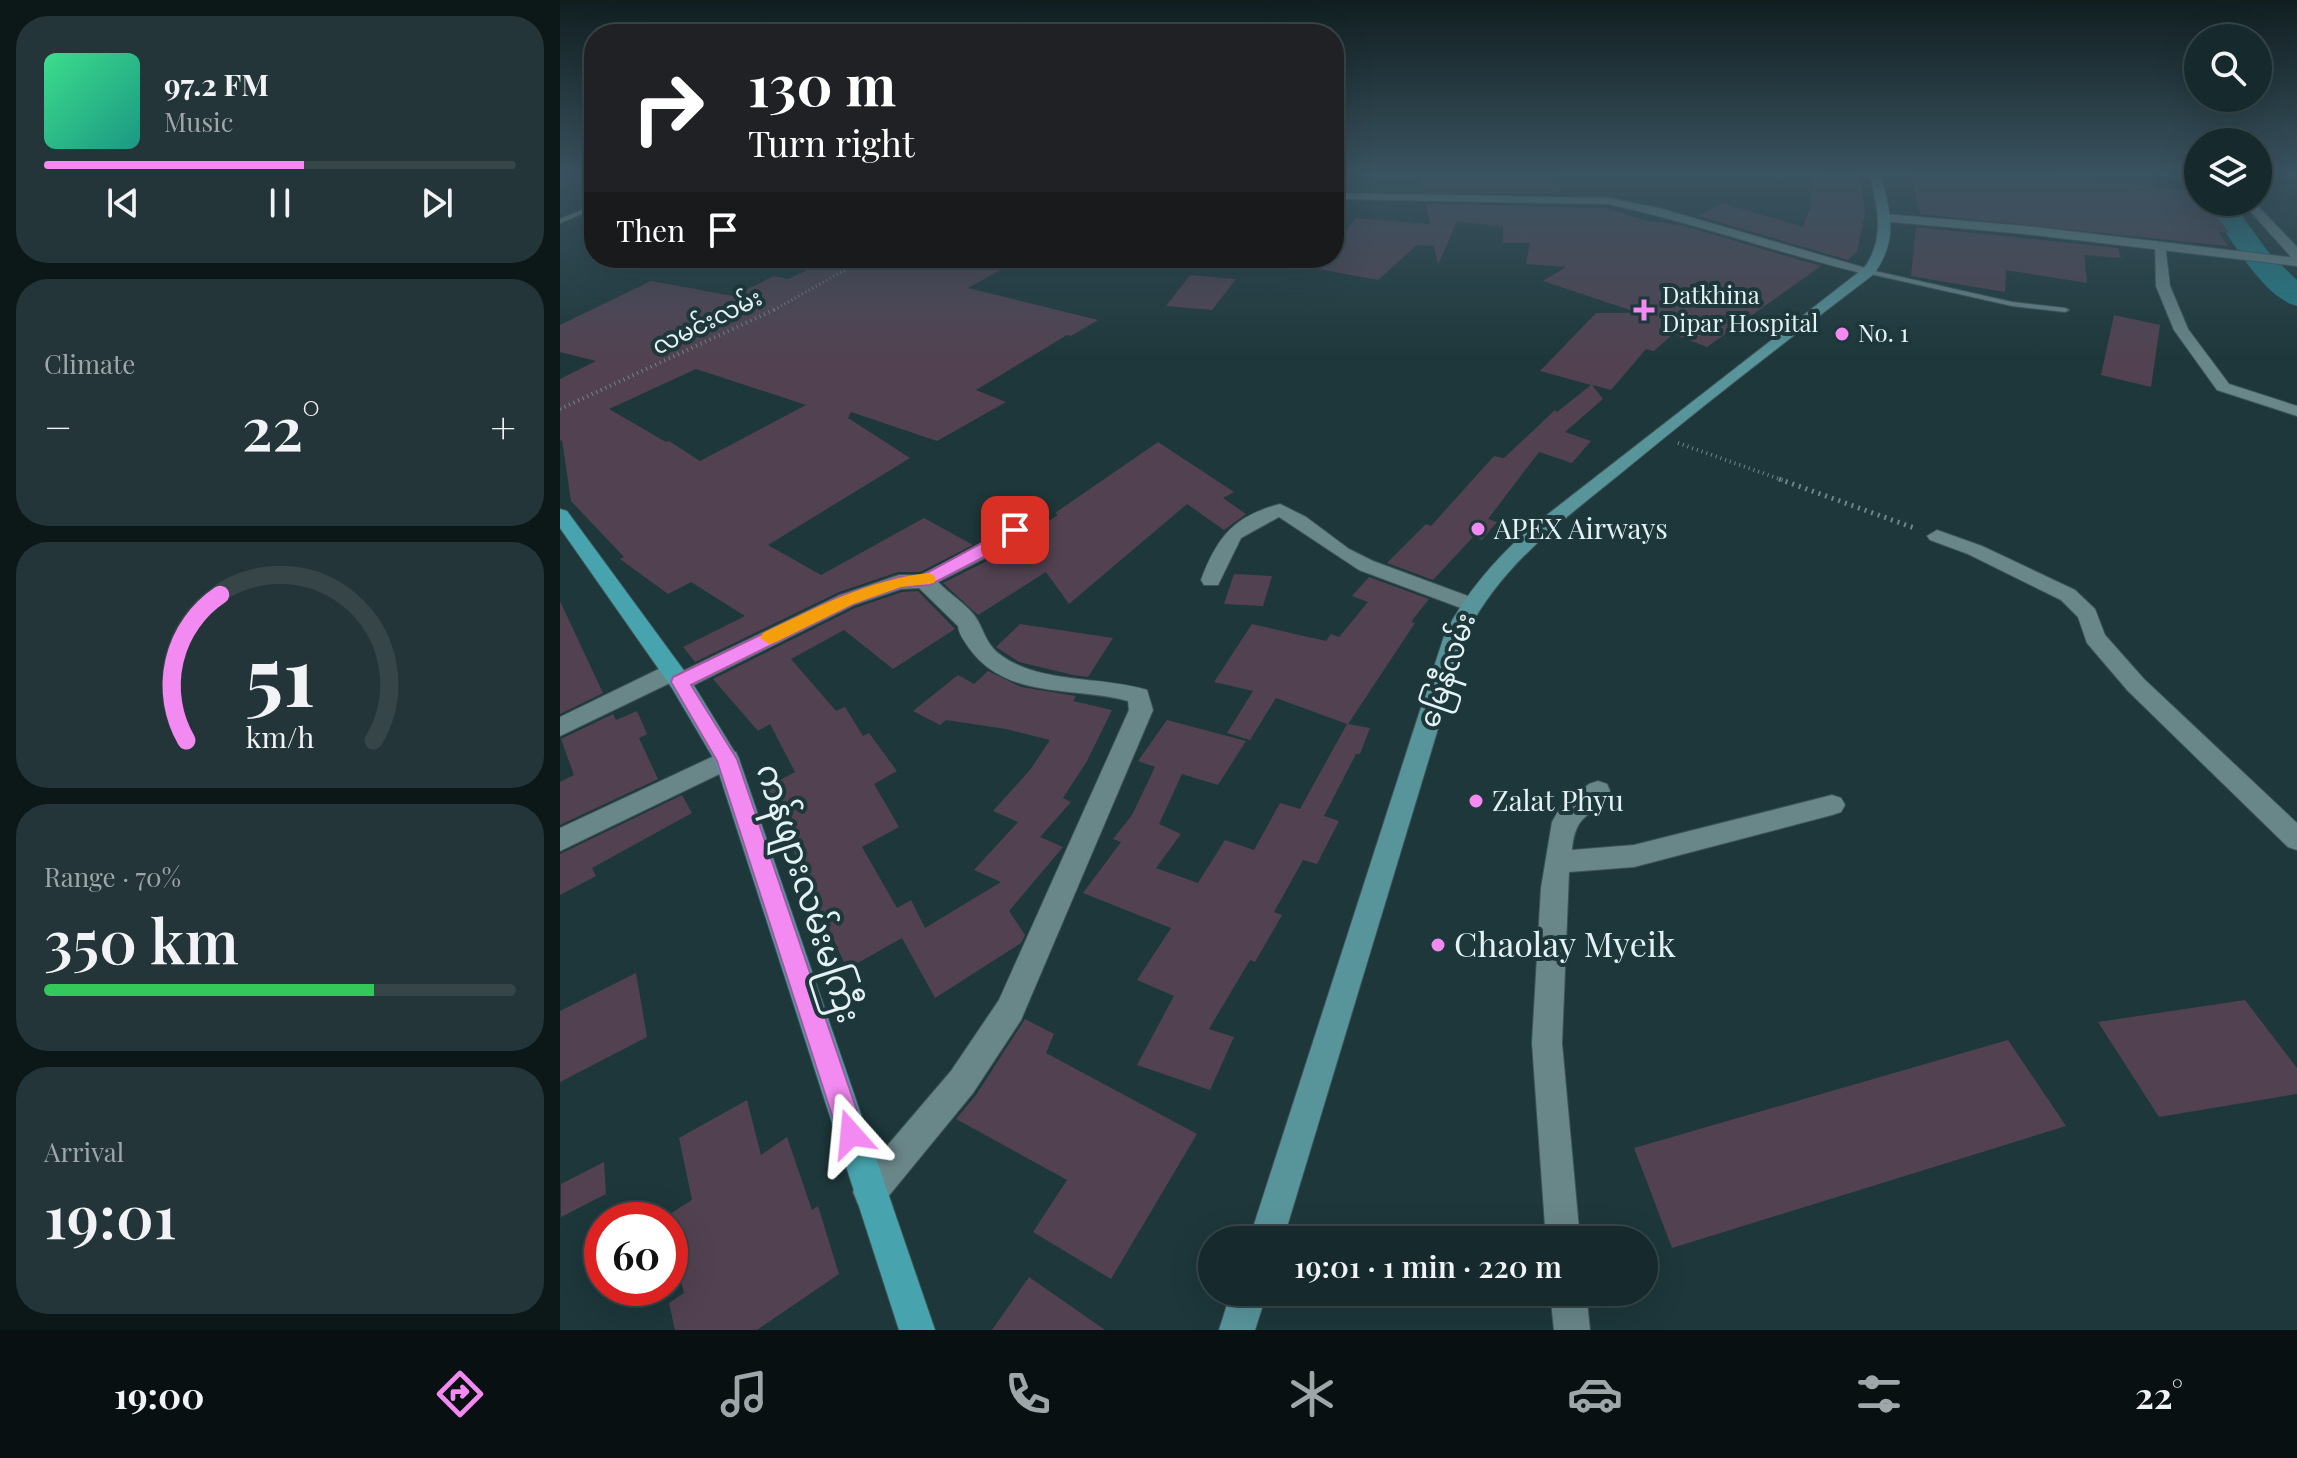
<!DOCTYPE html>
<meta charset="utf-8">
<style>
body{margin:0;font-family:"Playfair Display","Noto Sans Myanmar",serif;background:#233538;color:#f1f3f6;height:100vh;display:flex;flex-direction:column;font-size:30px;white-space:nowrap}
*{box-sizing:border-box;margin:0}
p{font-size:26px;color:#9ea6a9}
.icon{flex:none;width:44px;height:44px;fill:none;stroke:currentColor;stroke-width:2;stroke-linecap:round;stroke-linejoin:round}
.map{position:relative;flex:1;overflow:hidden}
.drawer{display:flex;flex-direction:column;gap:16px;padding:16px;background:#0c1718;width:560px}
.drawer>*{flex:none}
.guide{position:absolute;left:24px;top:24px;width:760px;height:244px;border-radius:32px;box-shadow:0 8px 32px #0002,0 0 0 2px #354548;background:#202124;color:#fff;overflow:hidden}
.controls{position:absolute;left:1624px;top:24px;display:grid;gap:16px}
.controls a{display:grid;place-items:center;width:88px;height:88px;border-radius:50%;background:#16292c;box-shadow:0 8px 32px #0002,0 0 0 2px #354548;font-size:40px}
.speed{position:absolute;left:24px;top:1202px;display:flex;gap:16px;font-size:40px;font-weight:700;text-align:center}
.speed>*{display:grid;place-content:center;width:104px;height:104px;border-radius:50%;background:#16292c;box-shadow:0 8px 32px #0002,0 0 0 2px #354548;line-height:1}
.speed .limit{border:12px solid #d22;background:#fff;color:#111}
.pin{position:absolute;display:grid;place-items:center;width:68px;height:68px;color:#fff;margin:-34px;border-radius:16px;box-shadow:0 4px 12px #0006}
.me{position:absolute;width:88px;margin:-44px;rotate:342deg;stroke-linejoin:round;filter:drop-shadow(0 0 6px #0008)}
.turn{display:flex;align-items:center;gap:28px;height:168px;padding:0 32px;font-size:36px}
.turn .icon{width:104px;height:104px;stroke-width:2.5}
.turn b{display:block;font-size:56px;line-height:68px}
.then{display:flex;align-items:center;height:76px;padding:0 32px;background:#0003;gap:16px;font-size:30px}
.big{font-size:60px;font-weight:600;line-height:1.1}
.drawer .card{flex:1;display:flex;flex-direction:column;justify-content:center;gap:12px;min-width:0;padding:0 28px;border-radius:32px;background:#233538}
.drawer .dial{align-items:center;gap:0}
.dial svg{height:208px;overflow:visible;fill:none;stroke:#354548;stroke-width:7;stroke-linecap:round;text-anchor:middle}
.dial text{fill:#f1f3f6;stroke:none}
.song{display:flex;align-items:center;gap:24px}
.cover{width:96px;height:96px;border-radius:12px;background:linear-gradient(135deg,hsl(150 70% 55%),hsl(170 70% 35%))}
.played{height:8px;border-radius:4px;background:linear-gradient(90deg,#f38af2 55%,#354548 55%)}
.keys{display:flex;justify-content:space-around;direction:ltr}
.heat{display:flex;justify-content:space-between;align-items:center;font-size:44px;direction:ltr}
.charge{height:12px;border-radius:6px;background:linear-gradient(90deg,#34c759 70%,#354548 0)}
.trip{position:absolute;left:638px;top:1226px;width:460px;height:80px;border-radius:40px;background:#16292c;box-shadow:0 8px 32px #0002,0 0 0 2px #354548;font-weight:600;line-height:80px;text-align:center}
.tab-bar{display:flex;height:128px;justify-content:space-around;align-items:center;background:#091012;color:#9ea6a9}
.tab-bar .icon{width:56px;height:56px}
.tab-bar .active{color:#f38af2}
.tab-bar b{font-size:36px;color:#f1f3f6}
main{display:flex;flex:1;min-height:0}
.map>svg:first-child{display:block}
.built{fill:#1e4347}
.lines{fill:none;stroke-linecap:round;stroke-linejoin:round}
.river{fill:#22808a;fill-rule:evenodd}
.building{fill:#524251;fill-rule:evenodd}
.service-casing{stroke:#3e5558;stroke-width:2}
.minor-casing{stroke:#3e5558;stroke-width:2}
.tertiary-casing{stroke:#3e5558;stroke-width:2}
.secondary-casing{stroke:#3e5558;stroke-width:2}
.primary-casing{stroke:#3e5558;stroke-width:2}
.path-far2{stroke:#708688;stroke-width:3;stroke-dasharray:1 3;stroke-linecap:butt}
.path-far1{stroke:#708688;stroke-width:4;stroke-dasharray:1 4;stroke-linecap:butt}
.path{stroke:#708688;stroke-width:5;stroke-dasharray:2 5;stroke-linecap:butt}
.service{fill:#698689;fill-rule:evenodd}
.minor{fill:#698689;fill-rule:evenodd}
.tertiary{fill:#698689;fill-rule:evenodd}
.secondary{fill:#58959b;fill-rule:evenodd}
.primary{fill:#47a4ae;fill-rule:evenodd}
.route{fill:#f38af2;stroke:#9e5a9d;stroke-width:2}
.slow{fill:#f59e0b}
.poi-dot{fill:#f38af2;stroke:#1d373a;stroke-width:3}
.labels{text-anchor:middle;stroke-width:8;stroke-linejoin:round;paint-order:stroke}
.far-poi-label{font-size:24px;fill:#e3f2f4;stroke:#1d373a;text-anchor:start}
.far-street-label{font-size:24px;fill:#e3f2f4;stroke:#1d373a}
.poi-label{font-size:28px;fill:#e3f2f4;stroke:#1d373a;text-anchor:start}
.street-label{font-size:28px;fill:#e3f2f4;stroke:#1d373a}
.near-street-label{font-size:34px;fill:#e3f2f4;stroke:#1d373a}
.near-poi-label{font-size:34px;fill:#e3f2f4;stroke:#1d373a;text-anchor:start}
</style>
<main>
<section class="drawer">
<div class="card">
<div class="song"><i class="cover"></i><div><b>97.2 FM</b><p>Music</p></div></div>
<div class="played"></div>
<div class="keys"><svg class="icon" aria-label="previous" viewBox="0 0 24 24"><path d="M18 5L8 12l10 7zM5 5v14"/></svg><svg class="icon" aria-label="pause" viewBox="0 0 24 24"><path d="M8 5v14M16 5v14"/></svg><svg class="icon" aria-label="next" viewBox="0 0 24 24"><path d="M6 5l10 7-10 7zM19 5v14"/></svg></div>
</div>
<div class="card"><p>Climate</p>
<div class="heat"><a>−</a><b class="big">22°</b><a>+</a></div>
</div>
<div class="card dial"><svg viewBox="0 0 100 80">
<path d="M14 69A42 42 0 1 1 86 69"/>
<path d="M14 69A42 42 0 0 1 27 13" stroke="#f38af2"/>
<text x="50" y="56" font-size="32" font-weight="700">51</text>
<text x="50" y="72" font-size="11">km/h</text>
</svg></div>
<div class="card"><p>Range · 70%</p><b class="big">350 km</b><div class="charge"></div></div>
<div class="card"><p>Arrival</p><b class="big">19:01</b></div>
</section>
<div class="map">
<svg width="1737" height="1330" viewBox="0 0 1737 1330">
<rect width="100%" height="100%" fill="#1d373a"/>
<!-- built -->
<path class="built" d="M 774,174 L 892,174 L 898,196 L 774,191 Z"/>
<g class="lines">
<!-- river -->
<path class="river" d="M 1646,202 L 1672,202 L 1709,253 L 1737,280 L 1737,306 C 1702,298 1666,231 1646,202 Z"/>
</g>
<!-- building -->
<g class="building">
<path d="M 861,174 L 997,174 L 1000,194 L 864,192 Z"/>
<path d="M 1264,174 L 1300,174 L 1305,214 L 1297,251 L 1288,260 L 1138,216 L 1162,203 L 1243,227 L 1251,204 L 1251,179 L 1264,180 Z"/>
<path d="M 1350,174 L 1483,174 L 1638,192 L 1638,202 L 1646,202 L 1669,233 L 1659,232 L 1668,246 L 1360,214 Z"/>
<path d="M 866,204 L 1046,208 L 1084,220 L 1121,225 L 1261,266 L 1147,347 L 1113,334 L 1094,351 L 1086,349 L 1051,390 L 1032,385 L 1043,399 L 1005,432 L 1031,441 L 1012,463 L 979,452 L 928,519 L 937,522 L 922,540 L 913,537 L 873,580 L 827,563 L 866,524 L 871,526 L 934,456 L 944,458 L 995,410 L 997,412 L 1031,385 L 980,371 L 1036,313 L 1079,313 L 983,281 L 1006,267 L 966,264 L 970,243 L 943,243 L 943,227 L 897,221 L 878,265 L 874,246 L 857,245 L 818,280 L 759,269 L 767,258 L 774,258 L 774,248 L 795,218 L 870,224 Z"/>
<path d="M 1356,227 L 1558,248 L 1561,258 L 1524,255 L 1527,283 L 1446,270 L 1445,292 L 1351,276 Z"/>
<path d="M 274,258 L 462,258 L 408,288 L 538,320 L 511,336 L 507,335 L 416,390 L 446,402 L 377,441 L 291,412 L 288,418 L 350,458 L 208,545 L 261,575 L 364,518 L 413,545 L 360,572 L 338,572 L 279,592 L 135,662 L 123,647 L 185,616 L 131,582 L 108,594 L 60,559 L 64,557 L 11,501 L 2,440 L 0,441 L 0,379 L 36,361 L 0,352 L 0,325 L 91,281 L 173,296 L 214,276 L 228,279 ZM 136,369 L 246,405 L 140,461 L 109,441 L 106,442 L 49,409 Z"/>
<path d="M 630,275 L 676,279 L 652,310 L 606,306 Z"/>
<path d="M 1554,315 L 1600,325 L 1591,387 L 1541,375 Z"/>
<path d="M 598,442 L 674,492 L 663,498 L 686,514 L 664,530 L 627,504 L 509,604 L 486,572 L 418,615 L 383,583 L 427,561 L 498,515 L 495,513 Z"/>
<path d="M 674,574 L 712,576 L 703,606 L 664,604 Z"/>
<path d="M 809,577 L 869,599 L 851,622 L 855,623 L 788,724 L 810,728 L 800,754 L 796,754 L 764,816 L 779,821 L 757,864 L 743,860 L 714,912 L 722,915 L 695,962 L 690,960 L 649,1029 L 674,1037 L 650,1090 L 577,1065 L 614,996 L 577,980 L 611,928 L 523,893 L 561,842 L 553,839 L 572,815 L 595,767 L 578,761 L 607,720 L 686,741 L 658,785 L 622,774 L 599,824 L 621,834 L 596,868 L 638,883 L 665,840 L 694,850 L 720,803 L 740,809 L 787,724 L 716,698 L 690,740 L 667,733 L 693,691 L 654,682 L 692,624 L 766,641 L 771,634 L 779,637 L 808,602 L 792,596 Z"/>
<path d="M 358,591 L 395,629 L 333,669 L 284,630 L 231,659 L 276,711 L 285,707 L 303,736 L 309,733 L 337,771 L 314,784 L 339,827 L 302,847 L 337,908 L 351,900 L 365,928 L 441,882 L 414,870 L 458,822 L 433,811 L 470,770 L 490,740 L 446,729 L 386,720 L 380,725 L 353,711 L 398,675 L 414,684 L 428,671 L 461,687 L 516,696 L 513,701 L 552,710 L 527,761 L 503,798 L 511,802 L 480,837 L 503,847 L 449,911 L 465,935 L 461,943 L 375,998 L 342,938 L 287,969 L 229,841 L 199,791 L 235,772 L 210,724 L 198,731 L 153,679 L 295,608 L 342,592 Z"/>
<path d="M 0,601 L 43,693 L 0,714 Z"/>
<path d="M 460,624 L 553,638 L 528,677 L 513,675 L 459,662 L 436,647 Z"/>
<path d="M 77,711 L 87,734 L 79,738 L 98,779 L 0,825 L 0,782 L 14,775 L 1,739 L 53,714 L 56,720 Z"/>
<path d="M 122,795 L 132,813 L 32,868 L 36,876 L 0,895 L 0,854 Z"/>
<path d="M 76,973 L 87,1037 L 0,1082 L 0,1011 Z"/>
<path d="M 1685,1000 L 1737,1068 L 1737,1094 L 1599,1117 L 1538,1022 Z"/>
<path d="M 465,1019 L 494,1034 L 486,1053 L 637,1134 L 551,1279 L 473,1232 L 507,1180 L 396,1119 L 416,1095 Z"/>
<path d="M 1448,1040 L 1506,1126 L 1112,1248 L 1074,1148 Z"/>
<path d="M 187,1100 L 201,1155 L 227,1137 L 252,1210 L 258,1206 L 279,1274 L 197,1330 L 115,1330 L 109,1303 L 124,1293 L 110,1236 L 110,1220 L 105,1217 L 132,1200 L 119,1138 Z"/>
<path d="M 44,1162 L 46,1194 L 1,1217 L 1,1184 Z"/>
<path d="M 469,1277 L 545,1330 L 432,1330 Z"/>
</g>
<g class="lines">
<defs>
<g id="service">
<path d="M 34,205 L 34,209 L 0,223 L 0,219 Z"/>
<path d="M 1306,269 L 1452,302 L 1505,308 L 1509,310 L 1505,312 L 1452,306 L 1306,273 Z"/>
</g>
<g id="minor">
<path d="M 774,193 L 1048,198 L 1099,208 L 1316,271 L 1309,275 C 1221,254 1136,223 1048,204 L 774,199 Z"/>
<path d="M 1682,202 L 1694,202 L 1737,247 L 1737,259 L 1732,258 Z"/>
<path d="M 1595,241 L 1605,244 L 1610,286 L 1628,329 L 1669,384 L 1737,406 L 1737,416 L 1657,390 L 1614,330 L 1596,286 Z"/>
<path d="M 720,504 L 746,517 L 789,549 L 813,561 L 916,599 L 919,604 L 909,611 L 799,570 L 719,517 L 681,538 L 658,585 L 644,585 L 641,580 C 657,537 674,516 720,504 Z"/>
<path d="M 473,512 L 480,514 L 482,518 L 480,522 L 425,558 L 378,582 C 389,594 411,607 418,621 C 425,634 428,647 442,656 C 482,684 541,676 587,690 L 593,710 L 461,1020 L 413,1093 L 322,1204 L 310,1209 L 298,1204 L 293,1192 L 298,1180 L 391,1071 L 439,1000 L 569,710 L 568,701 C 514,686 446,700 409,648 C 404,640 399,635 398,626 L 359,588 L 341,589 L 294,605 L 128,688 L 120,690 L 110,683 L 0,736 L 0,717 L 105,666 L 113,664 L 123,671 L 280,595 L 339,575 L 361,575 L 411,550 Z"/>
<path d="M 1377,530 L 1422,546 L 1515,590 L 1535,609 L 1545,635 L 1584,679 L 1737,823 L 1737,850 L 1728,847 L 1568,691 L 1527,643 L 1518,617 L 1501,600 L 1408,554 L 1370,540 L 1367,536 Z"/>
<path d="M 167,750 L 176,752 L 179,759 L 176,766 L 0,851 L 0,828 Z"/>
<path d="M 1038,781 L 1047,784 L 1050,791 C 1036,820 1016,807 1012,850 L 1074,845 L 1272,795 L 1281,798 L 1285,805 L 1281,812 L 1272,815 L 1074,867 L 1009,872 L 1002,1043 L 1020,1240 L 986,1240 L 972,1043 L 981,888 L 992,822 L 1001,806 L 1029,784 Z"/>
<path d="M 990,1292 L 1026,1292 L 1030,1330 L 994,1330 Z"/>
</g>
<path id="tertiary" d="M 1325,214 L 1465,226 L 1737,258 L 1737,266 L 1465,234 L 1321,221 L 1321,215 Z"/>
<g id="secondary">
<path d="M 1310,174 L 1321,174 C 1330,214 1339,238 1314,274 C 1230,338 1147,402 1066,469 C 1006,518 942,563 907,633 L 723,1240 L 689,1240 L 885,633 C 908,590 937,557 974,525 L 1304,268 C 1326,238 1317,208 1310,174 Z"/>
<path d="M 671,1292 L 707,1292 L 695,1330 L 659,1330 Z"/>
</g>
<path id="primary" d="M 0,509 L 7,511 L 128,676 L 179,759 L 375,1330 L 339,1330 L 155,761 L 112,688 L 0,528 Z"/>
</defs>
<!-- service casing -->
<use href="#service" class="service-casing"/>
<!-- minor casing -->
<use href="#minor" class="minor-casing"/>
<!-- tertiary casing -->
<use href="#tertiary" class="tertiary-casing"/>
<!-- secondary casing -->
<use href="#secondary" class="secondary-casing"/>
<!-- primary casing -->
<use href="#primary" class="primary-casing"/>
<!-- path-far2 -->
<path class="path-far2" d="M 214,310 L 306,258"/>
<!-- path-far1 -->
<g class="path-far1">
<path d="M 0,409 L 218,308"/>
<path d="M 1118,443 L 1225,481"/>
</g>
<!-- path -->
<path class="path" d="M 1219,479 L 1357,529"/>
<!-- service -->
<use href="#service" class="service"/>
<!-- minor -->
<use href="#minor" class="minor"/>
<!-- tertiary -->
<use href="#tertiary" class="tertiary"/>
<!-- secondary -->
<use href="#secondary" class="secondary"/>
<!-- primary -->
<use href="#primary" class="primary"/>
</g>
<!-- sky -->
<linearGradient id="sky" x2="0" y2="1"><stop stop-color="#101e20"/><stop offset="0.48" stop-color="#3a5360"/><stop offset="1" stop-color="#3a5360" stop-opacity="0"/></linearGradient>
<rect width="1737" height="360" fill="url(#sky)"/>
<!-- route -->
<path class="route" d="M 455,525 L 462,530 L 460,533 L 424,557 L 370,585 L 341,587 L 293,604 L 131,685 L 177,759 L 305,1134 L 301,1144 L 291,1148 L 282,1144 L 278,1134 L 157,761 L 111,682 L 113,677 L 281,596 L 339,577 L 361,576 Z"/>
<!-- slow -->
<path class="slow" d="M 368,573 L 374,575 L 376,579 L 374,583 L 341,587 L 293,604 L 216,642 L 209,644 L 200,638 L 203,633 C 257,607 308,580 368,573 Z"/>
<!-- markers -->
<g class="poi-dot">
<path d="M1080 298h8v8h8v8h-8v8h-8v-8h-8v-8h8z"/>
<circle cx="1282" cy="334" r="8"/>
<circle cx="918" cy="529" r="8"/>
<circle cx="916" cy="801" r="8"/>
<circle cx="878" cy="945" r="8"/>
</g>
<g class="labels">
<!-- far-poi labels -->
<g class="far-poi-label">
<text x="1102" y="304">Datkhina<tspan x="1102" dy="28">Dipar Hospital</tspan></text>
<text x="1298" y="342">No. 1</text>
</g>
<!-- far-street labels -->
<g class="far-street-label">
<text transform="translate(147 322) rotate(-26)" y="8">လမင်းလမ်း</text>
</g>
<!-- poi labels -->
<g class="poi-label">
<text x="934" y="539">APEX Airways</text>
<text x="932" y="811">Zalat Phyu</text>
</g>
<!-- street labels -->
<g class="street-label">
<text transform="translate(887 670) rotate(-71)" y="10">မြေနီလမ်း</text>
</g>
<!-- near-street labels -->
<g class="near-street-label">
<text transform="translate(249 893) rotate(72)" y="12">ကန်ဖျားလမ်းမကြီး</text>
</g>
<!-- near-poi labels -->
<g class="near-poi-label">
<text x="894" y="957">Chaolay Myeik</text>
</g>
</g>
</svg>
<div class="controls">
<a><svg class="icon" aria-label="search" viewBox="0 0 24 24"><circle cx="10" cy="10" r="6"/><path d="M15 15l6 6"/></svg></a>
<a><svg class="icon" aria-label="layers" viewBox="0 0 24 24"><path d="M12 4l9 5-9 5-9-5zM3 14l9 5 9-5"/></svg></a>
</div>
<div class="speed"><div class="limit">60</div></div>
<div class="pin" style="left:455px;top:530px;background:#d93025"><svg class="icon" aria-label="arrive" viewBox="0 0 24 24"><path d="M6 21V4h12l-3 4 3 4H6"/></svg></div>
<svg class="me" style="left:291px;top:1134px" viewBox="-20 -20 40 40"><path d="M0-17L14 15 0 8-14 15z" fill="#f38af2" stroke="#fff" stroke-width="4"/></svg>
<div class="trip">19:01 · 1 min · 220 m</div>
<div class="guide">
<div class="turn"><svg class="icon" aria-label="right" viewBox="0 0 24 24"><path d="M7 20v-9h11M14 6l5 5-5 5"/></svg><div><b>130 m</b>Turn right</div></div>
<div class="then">Then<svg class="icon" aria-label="arrive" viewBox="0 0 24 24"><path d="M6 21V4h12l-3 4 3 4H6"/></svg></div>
</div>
</div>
</main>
<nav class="tab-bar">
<b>19:00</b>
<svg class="icon active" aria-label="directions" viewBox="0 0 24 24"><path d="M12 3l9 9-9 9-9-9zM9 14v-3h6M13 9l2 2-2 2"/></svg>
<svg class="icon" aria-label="music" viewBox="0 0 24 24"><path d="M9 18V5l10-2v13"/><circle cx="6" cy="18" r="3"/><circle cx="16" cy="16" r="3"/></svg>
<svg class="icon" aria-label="phone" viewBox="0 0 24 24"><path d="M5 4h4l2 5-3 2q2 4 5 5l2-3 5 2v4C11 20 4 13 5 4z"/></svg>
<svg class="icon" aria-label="climate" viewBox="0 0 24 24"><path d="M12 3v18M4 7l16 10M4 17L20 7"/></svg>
<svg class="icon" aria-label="car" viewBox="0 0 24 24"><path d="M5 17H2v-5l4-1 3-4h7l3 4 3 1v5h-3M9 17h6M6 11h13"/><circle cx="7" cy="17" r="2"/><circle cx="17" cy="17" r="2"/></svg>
<svg class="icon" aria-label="filters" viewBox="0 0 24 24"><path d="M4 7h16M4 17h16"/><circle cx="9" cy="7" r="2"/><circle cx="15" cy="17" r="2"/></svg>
<b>22°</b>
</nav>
